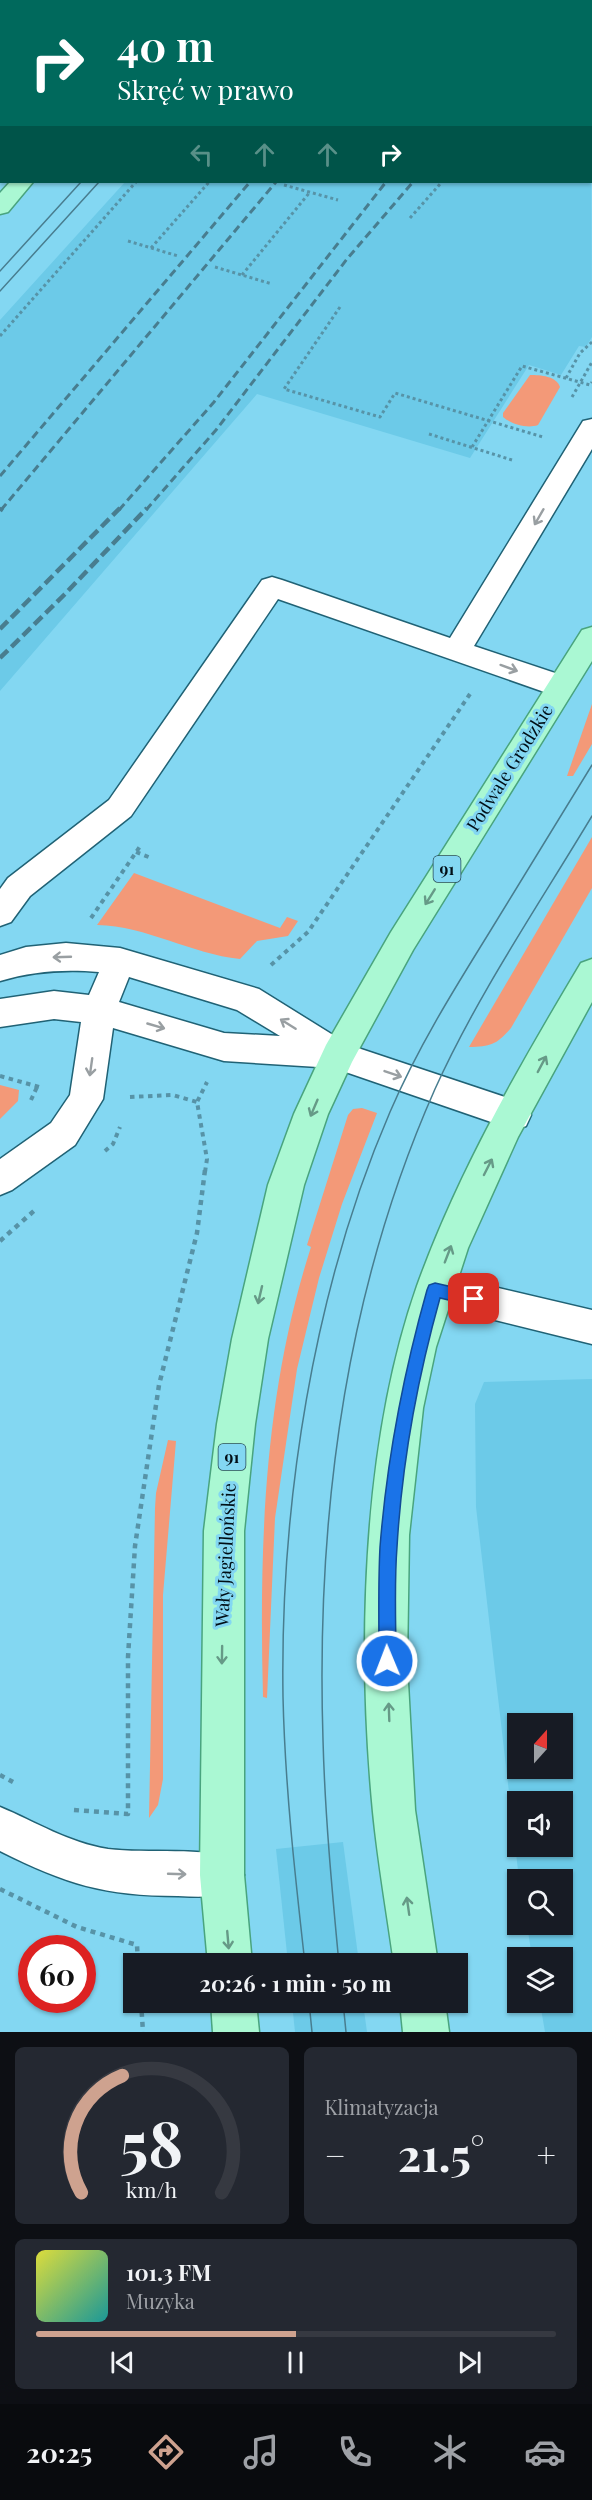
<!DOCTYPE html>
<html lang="pl">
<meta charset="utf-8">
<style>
body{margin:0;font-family:"Playfair Display",serif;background:#242831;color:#f1f3f6;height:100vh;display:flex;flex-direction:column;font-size:22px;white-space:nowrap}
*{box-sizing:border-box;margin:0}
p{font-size:20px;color:#9ea1a6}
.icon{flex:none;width:33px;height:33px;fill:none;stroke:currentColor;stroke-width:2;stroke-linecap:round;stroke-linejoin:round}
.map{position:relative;height:2032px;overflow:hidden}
.side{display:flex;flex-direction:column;gap:15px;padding:15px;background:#0d0f14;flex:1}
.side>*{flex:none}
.guide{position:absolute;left:0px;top:0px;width:592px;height:183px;box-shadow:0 2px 4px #0004;background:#00695c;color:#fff;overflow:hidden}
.needle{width:39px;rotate:21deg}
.controls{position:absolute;left:507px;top:1713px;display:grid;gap:12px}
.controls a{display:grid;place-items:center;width:66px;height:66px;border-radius:0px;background:#171b24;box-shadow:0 2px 4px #0004;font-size:30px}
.speed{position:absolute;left:18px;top:1935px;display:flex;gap:12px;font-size:30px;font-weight:700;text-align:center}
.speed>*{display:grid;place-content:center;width:78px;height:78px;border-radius:50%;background:#171b24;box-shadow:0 2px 4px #0004;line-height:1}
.speed .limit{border:9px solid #d22;background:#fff;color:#111}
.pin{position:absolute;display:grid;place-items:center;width:51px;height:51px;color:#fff;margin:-26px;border-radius:12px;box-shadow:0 3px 9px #0006}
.me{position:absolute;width:66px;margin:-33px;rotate:359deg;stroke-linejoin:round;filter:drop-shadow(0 0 4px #0008)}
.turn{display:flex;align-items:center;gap:21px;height:126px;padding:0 18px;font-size:27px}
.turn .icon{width:78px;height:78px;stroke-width:2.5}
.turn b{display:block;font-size:42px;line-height:51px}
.lanes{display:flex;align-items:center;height:57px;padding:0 18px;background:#0003;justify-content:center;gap:30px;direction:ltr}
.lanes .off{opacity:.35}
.big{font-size:45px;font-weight:700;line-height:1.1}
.side .tile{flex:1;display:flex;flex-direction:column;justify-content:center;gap:9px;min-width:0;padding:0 21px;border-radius:9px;background:#242831}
.side .dial{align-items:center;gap:0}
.dial svg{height:156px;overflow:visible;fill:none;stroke:#363941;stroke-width:7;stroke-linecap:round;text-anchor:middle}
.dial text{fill:#f1f3f6;stroke:none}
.song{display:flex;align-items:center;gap:18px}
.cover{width:72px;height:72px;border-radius:9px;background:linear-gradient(135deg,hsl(60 70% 55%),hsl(180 70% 35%))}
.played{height:6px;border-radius:3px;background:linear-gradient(90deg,#cea28f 50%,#363941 50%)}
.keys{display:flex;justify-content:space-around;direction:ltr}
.heat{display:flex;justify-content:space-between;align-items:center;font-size:33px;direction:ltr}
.side .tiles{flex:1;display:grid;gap:15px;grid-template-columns:1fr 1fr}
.tile:last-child{grid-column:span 2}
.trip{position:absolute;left:123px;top:1953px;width:345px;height:60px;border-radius:0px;background:#171b24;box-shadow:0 2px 4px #0004;font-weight:700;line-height:60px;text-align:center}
.dock{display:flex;height:96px;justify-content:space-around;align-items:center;background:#090b0e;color:#9ea1a6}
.dock .icon{width:42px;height:42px}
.dock .current{color:#cea28f}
.dock b{font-size:27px;color:#f1f3f6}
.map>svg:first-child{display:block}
.built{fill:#6ccae8;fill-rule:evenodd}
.green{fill:#f39978}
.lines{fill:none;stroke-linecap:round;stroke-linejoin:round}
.minor-casing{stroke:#206275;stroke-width:3}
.major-casing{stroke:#49a47e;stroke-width:3}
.path-far2{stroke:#5793a7;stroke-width:3;stroke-dasharray:3 3;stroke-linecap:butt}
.path-far1{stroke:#5793a7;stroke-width:4;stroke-dasharray:4.5 4.5;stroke-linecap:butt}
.path{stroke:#5793a7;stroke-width:4.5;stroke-dasharray:5 5;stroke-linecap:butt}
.minor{fill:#fff;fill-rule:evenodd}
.major{fill:#aaf8d3;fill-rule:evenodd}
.tram{stroke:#487d8f;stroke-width:1.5}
.rail-far1{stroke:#487d8f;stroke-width:3;stroke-dasharray:8 4.5;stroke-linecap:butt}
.rail{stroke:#487d8f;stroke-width:4.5;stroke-dasharray:11 5;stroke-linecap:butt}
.oneway{stroke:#999fa2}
.oneway2{stroke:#669a87}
.route{fill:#1a73e8;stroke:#114b97;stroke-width:1.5}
.labels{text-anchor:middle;stroke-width:6;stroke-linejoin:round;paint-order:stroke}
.shield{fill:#83d7f2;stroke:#274a58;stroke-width:1.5}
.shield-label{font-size:16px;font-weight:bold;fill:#000e16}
.street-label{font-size:18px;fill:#000e16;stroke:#83d7f2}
</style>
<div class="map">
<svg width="592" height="2032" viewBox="0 0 592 2032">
<rect width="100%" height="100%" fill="#83d7f2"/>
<!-- built -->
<g class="built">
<path d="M 288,0 L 592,0 L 592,52 L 591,2 L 287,1 Z"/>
<path d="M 591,87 L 592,337 L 586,347 L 579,346 L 561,375 L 529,365 L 470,458 L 257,394 L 0,691 L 0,320 L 125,182 L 591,182 Z"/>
<path d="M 592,1379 L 592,2032 L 545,2032 L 540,2003 L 562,2002 L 562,1958 L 532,1957 L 527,1925 L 562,1924 L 562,1880 L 519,1879 L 476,1507 L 475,1404 L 484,1382 ZM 518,1724 L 562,1724 L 562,1768 L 518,1768 ZM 518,1802 L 562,1802 L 562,1846 L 518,1846 Z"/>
<path d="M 343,1842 L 359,1963 L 288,1963 L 276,1849 Z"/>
<path d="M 292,2003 L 363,2003 L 367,2032 L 295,2032 Z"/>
</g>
<!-- green -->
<g class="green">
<path d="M 530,375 C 541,375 556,376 560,387 L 538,425 C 527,429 511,424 503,417 L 503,413 Z"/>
<path d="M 592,704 L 592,744 L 573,776 L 567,776 Z"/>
<path d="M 592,837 L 592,888 L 511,1028 C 496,1045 491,1046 469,1047 Z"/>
<path d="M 134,873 L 280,928 L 287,917 L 298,921 L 288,936 L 257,941 L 240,959 C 191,954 147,926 97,925 Z"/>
<path d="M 0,1085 L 19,1090 L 18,1101 L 0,1119 Z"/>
<path d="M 362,1108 L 377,1113 L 342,1204 L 319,1278 L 297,1369 L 275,1518 L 267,1698 L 263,1697 C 259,1545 264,1393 311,1247 L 307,1245 L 348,1115 L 353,1109 Z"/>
<path d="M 168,1440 L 176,1441 L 163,1595 L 163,1779 L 158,1805 L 149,1818 L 155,1508 L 156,1493 Z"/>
</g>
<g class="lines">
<defs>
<g id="minor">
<path d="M 6,0 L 27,0 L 28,2 L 7,2 Z"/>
<path d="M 37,0 L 57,0 L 36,2 Z"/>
<rect x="0" y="11" width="2" height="13"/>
<path d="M 0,42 L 2,42 L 0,55 Z"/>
<path d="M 592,419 L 592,449 L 474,646 L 570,678 L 574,686 L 570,694 L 560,697 L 550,694 L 278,599 L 131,816 L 30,896 L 11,922 L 0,926 L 0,889 L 8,878 L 109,800 L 262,580 L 272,577 L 282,580 L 450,638 L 583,421 Z"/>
<path d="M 66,943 L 120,948 L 259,989 L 349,1045 L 526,1104 L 531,1115 L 526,1126 L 514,1130 L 334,1068 L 224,1061 L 113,1028 L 103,1099 L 75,1145 L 12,1190 L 0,1195 L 0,1159 L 51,1123 L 70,1095 L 81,1022 L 54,1019 L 0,1027 L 0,999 L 54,991 L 89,995 L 99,972 C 64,969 34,971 0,981 L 0,955 L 26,947 ZM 129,977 L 237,1010 L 280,1036 L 224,1033 L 119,1002 Z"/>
<path d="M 435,1273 L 592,1310 L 592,1344 L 422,1302 L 417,1290 L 422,1278 Z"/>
<path d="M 0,1807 C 36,1822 69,1843 108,1849 C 147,1854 205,1846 237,1860 L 244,1875 L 237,1890 C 218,1898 199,1897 178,1896 C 104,1896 66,1884 0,1851 Z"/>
</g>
<g id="major">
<path d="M 173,0 L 193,0 L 172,2 Z"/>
<path d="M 10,182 L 33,182 L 8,212 L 0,214 L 0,193 Z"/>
<path d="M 592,627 L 592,661 L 413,950 L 352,1062 L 328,1114 L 304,1185 L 268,1339 L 255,1424 L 244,1531 L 244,1875 L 252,1964 L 208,1964 L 200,1875 L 204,1531 L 217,1424 L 232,1339 L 268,1185 L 294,1114 L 326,1045 L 391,932 L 582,630 Z"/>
<path d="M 592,959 L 592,1002 L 518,1137 L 468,1248 L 436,1347 L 423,1408 L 409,1535 L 407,1664 L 415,1810 L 438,1964 L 394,1964 C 387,1913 378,1863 373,1812 C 357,1647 362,1443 417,1286 C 458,1172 519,1067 581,963 Z"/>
<path d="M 211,2002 L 256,2002 L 259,2032 L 213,2032 Z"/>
<path d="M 400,2002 L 445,2002 L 449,2032 L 403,2032 Z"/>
</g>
</defs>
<!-- minor casing -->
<use href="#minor" class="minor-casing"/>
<!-- major casing -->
<use href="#major" class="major-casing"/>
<!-- path-far2 -->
<g class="path-far2">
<path d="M 345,0 L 352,2"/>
<path d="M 92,2 L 94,0"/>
<path d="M 277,2 L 279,0"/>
<path d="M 464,2 L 466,0"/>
<path d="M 0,102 L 2,100"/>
<path d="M 284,185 L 338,200"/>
<path d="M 410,218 L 442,182"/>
<path d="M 128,241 L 178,256"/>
<path d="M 151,248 L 209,182"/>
<path d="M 215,267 L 272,284"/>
<path d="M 242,275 L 310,192"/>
<path d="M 340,307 L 284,389 L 380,417 L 395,393 L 543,437"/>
<path d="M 0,336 L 136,182"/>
<path d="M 566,378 L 580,353 L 592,342"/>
<path d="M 572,397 L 592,362"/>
<path d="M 429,434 L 512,460"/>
<path d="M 472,447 L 522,366 L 590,385 L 592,382"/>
</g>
<!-- path-far1 -->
<g class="path-far1">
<path d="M 136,852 L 151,858"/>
<path d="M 91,918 L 141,845"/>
<path d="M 271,965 L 308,932 L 470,694"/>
<path d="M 0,1076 L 43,1088"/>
<path d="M 130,1097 L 173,1095 L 197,1102"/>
<path d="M 31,1100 L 37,1087"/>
<path d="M 105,1151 L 113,1144 L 120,1127"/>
<path d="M 205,1172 L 207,1159 L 197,1102 L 207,1082"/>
</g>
<!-- path -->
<g class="path">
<path d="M 0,1241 L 35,1210"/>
<path d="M 0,1775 L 13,1782"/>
<path d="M 74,1810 L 128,1814 L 128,1657 L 135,1546 L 159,1385 L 197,1233 L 205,1170"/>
<path d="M 0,1889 L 77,1927 L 137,1945 L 138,1964"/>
<path d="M 141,2002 L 143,2032"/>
</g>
<!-- minor -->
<use href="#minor" class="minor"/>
<!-- major -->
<use href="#major" class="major"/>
<!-- tram -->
<g class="tram">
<path d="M 0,271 L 81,182"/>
<path d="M 0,291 L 99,182"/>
<path d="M 305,1964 C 295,1875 285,1786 283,1697 C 280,1504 313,1290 390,1112 C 417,1049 453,991 489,933 C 523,877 558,821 592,765"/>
<path d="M 339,1964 C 332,1890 325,1815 323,1740 C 316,1518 344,1294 435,1089 C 478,994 538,906 592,816"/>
<path d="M 309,2002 L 312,2032"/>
<path d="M 343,2002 L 346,2032"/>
</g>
<!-- rail-far1 -->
<g class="rail-far1">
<path d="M 0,476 L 250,182"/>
<path d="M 1,510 L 276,182"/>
<path d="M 119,510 L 214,402 L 386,182"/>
<path d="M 146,510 L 216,430 L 347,259 L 413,182"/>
</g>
<!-- rail -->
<g class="rail">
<path d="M 0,511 L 2,508"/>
<path d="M 0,629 L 120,508"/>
<path d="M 0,658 L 64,595 L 147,508"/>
</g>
</g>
<!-- one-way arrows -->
<defs><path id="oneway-shaft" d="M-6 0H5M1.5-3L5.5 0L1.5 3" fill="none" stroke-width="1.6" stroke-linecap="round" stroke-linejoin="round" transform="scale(1.5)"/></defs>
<g class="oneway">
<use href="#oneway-shaft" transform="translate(539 517) rotate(120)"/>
<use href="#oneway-shaft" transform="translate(509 668) rotate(20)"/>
<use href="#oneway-shaft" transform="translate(62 957) rotate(178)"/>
<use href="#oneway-shaft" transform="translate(288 1024) rotate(-148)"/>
<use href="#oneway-shaft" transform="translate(156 1026) rotate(16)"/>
<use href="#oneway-shaft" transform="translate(91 1067) rotate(98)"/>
<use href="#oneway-shaft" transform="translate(393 1074) rotate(19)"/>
<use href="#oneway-shaft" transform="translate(177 1874) rotate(2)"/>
</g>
<g class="oneway2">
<use href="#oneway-shaft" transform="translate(430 897) rotate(122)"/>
<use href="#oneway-shaft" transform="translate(542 1064) rotate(-62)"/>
<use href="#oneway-shaft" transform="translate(314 1108) rotate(113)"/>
<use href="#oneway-shaft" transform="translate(488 1167) rotate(-63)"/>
<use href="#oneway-shaft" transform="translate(448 1254) rotate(-69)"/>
<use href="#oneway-shaft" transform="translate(260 1295) rotate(103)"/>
<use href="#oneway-shaft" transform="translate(222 1655) rotate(91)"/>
<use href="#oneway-shaft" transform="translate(389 1712) rotate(-92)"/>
<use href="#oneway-shaft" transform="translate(408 1906) rotate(-98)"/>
<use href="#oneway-shaft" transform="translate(228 1940) rotate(85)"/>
</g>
<!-- route -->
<path class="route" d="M 435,1283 L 474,1292 L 480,1295 L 482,1299 L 480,1304 L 474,1306 L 440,1298 C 417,1380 402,1462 397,1547 C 394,1585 396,1623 396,1661 L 393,1667 L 387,1670 L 381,1667 L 379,1661 C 379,1623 378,1585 380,1547 C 387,1458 403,1375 427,1290 L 429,1285 Z"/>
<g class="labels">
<!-- shield labels -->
<g class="shield">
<rect x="433.5" y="856" width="27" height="26" rx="4.5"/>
<rect x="218.5" y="1444" width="27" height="26" rx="4.5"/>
</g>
<g class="shield-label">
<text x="447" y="875">91</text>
<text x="232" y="1463">91</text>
</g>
<!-- street labels -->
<g class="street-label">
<text transform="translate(510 768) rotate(-58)" y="6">Podwale Grodzkie</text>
<text transform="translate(226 1555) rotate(-87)" y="6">Wały Jagiellońskie</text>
</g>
</g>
</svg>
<div class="controls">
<a><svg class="needle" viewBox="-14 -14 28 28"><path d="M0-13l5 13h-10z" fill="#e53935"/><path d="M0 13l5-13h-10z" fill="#9ea1a6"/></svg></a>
<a><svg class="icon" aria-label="sound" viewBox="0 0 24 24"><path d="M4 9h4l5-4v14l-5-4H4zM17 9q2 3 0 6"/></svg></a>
<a><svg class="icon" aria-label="search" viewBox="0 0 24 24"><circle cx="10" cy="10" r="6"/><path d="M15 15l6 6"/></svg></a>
<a><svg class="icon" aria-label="layers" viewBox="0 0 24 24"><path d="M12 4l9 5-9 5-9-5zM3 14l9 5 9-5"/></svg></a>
</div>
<div class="speed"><div class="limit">60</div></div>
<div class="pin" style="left:474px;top:1299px;background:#d93025"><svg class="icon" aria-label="arrive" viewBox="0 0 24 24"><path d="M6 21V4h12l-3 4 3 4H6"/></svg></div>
<svg class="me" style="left:387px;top:1661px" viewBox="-20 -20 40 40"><circle r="17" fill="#1a73e8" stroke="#fff" stroke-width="3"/><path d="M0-11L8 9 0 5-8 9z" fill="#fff"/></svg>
<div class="trip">20:26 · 1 min · 50 m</div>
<div class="guide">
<div class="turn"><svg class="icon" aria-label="right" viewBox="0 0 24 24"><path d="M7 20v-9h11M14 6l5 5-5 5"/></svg><div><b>40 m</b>Skręć w prawo</div></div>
<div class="lanes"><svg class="icon off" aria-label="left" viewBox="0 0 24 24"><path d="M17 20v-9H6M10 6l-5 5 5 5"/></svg><svg class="icon off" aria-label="ahead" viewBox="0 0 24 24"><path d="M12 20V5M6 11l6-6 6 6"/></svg><svg class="icon off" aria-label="ahead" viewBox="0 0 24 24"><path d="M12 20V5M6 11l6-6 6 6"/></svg><svg class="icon" aria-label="right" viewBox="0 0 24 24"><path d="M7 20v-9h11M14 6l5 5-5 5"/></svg></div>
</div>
</div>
<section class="side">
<div class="tiles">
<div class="tile dial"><svg viewBox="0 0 100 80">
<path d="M14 69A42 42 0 1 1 86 69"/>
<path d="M14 69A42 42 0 0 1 35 9" stroke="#cea28f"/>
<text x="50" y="56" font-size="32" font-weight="700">58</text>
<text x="50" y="72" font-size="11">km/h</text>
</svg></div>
<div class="tile"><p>Klimatyzacja</p>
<div class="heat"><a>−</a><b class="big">21.5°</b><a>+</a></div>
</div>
<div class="tile">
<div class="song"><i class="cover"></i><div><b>101.3 FM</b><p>Muzyka</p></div></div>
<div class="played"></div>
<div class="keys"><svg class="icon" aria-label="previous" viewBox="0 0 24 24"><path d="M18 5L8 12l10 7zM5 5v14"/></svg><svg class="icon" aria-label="pause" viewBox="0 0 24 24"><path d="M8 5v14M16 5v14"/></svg><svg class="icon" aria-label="next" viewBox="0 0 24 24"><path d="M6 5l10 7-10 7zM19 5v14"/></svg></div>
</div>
</div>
</section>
<nav class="dock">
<b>20:25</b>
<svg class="icon current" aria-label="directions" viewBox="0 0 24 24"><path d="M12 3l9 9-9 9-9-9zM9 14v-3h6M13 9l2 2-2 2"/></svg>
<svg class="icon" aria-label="music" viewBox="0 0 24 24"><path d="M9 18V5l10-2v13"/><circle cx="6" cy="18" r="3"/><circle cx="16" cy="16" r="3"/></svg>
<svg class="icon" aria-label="phone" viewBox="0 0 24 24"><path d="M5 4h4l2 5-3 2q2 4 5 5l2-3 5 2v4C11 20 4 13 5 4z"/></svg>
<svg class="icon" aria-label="climate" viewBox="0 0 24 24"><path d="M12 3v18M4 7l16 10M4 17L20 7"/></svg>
<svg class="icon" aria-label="car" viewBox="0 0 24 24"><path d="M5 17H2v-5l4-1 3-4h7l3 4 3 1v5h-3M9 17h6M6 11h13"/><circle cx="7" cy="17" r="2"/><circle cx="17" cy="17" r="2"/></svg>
</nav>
